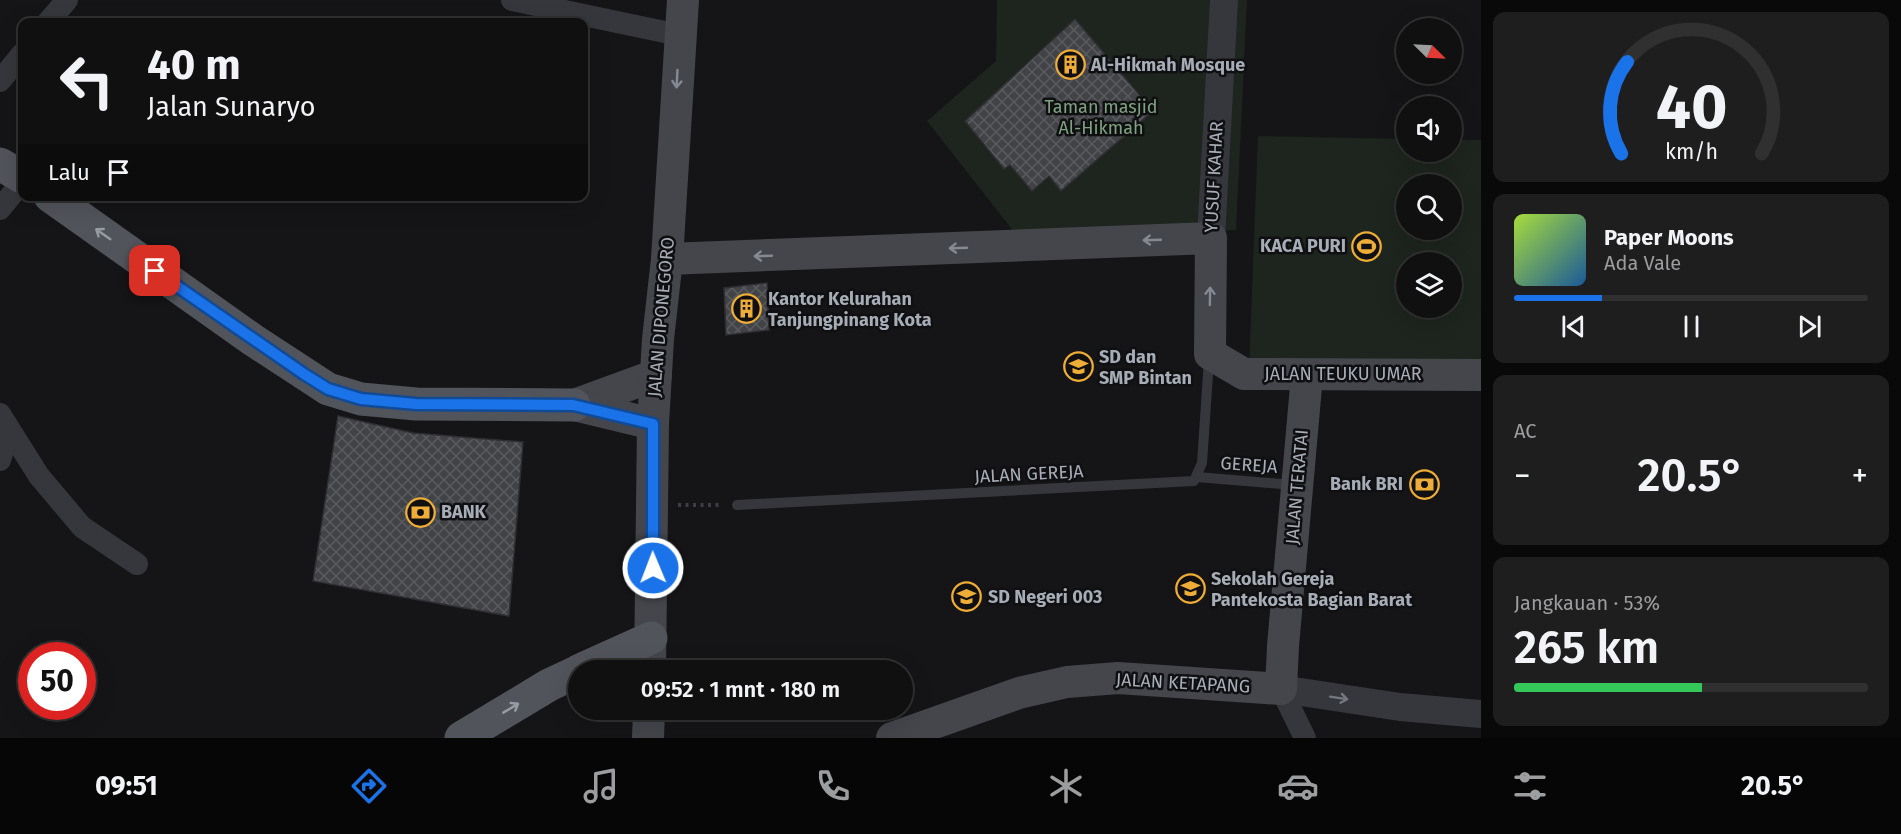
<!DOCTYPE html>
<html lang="id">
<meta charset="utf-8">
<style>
body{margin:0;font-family:"Fira Sans",sans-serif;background:#1e1e1f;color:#f1f3f6;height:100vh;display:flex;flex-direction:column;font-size:22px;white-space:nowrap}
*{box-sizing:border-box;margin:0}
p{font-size:20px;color:#9c9d9f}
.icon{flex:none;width:33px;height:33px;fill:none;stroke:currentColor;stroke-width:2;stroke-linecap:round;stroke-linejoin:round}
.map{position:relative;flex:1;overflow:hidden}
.drawer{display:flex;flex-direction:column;gap:12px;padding:12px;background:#090909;width:420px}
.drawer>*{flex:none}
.top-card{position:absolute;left:18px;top:18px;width:570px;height:183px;border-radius:12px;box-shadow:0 6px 24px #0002,0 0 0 2px #303031;background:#101011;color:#f1f3f6;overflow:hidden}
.needle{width:39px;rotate:114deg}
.tools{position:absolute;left:1396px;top:18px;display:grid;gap:12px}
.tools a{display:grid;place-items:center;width:66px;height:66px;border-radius:50%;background:#101011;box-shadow:0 6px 24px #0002,0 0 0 2px #303031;font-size:30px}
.speed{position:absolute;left:18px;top:642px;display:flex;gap:12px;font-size:30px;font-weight:700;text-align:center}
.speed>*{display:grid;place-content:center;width:78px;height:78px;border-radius:50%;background:#101011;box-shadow:0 6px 24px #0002,0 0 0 2px #303031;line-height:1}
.speed .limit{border:9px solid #d22;background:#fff;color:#111}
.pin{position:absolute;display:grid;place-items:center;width:51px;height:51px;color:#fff;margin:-26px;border-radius:12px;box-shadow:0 3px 9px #0006}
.me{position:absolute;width:66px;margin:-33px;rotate:359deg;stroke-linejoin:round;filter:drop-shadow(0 0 4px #0008)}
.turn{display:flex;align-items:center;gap:21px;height:126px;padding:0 30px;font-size:27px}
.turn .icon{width:78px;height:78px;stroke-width:2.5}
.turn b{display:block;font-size:42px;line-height:51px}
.then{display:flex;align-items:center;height:57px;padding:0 30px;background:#0003;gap:12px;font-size:22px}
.big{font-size:45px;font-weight:600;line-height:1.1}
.drawer .tile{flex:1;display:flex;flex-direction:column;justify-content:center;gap:9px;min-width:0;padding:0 21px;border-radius:12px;background:#1e1e1f}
.drawer .dial{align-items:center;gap:0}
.dial svg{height:156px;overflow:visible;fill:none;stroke:#303031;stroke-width:7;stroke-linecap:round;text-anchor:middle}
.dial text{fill:#f1f3f6;stroke:none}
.song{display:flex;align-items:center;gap:18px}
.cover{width:72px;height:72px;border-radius:9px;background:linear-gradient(135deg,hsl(80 70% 55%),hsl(210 70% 35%))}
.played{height:6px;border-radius:3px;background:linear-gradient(90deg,#1a73e8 25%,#303031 25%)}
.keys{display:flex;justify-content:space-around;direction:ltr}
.heat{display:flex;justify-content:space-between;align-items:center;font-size:33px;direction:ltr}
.charge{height:9px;border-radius:4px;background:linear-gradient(90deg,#34c759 53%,#303031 0)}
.trip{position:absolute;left:568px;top:660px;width:345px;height:60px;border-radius:30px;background:#101011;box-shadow:0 6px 24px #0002,0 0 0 2px #303031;font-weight:600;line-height:60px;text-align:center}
.dock{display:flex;height:96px;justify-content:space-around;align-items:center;background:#060607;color:#9c9d9f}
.dock .icon{width:42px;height:42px}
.dock .current{color:#1a73e8}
.dock b{font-size:27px;color:#f1f3f6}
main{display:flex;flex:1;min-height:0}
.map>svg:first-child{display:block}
.green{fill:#1d251e;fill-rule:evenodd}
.building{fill:url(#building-cross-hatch);stroke:#2f2f33;stroke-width:1.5}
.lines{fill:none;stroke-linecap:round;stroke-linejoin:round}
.path{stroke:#3c3e43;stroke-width:4;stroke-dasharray:3 4.5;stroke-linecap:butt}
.service{stroke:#36373c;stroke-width:10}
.minor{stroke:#36373c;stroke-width:22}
.tertiary{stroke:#36373c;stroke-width:28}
.secondary{stroke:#44464c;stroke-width:32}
.primary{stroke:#52545b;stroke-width:33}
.oneway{stroke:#848992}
.oneway2{stroke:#969ba5}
.oneway3{stroke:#747880}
.route-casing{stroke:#114b97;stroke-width:15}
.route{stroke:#1a73e8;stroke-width:10}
.labels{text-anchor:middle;stroke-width:5;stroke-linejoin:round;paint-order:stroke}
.poi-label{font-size:18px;font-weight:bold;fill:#a7adb7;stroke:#101012;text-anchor:start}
.park-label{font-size:18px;fill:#7fa280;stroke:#101012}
.street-label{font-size:18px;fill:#a7adb7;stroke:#101012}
</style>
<main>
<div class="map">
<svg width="1481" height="738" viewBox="0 0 1481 738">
<defs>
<pattern id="building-cross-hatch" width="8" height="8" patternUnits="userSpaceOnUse" patternTransform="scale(1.5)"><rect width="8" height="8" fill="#414347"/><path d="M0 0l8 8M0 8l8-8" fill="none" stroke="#5a5b5f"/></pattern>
</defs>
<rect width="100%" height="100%" fill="#151517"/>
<!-- green -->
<g class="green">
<path d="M 997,0 L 1247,0 L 1236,230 L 1018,237 L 927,121 L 996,61 Z"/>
<path d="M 1258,136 L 1407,139 L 1407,152 L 1452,152 L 1452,140 L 1481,140 L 1481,366 L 1249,370 ZM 1407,184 L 1452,184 L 1452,230 L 1407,230 ZM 1407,262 L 1452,262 L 1452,308 L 1407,308 Z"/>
</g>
<!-- building -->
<g class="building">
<path d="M 1075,19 L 1153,111 L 1061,191 L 1049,176 L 1032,191 L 1010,165 L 1004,169 L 965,121 Z"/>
<path d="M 767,283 L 769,330 L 726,335 L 724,288 Z"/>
<path d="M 338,416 L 413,433 L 523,442 L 509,616 L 313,581 Z"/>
</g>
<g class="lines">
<!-- path -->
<path class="path" d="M 678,505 L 721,505"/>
<!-- service -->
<g class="service">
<path d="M 1197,477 L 1294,485"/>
<path d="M 737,505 L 1194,481 L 1202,463 L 1209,359"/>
</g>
<!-- minor -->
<g class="minor">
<path d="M 512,0 L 679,35"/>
<path d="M 48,22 L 67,0"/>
<path d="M 0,81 L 22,54"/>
<path d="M 0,209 L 22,182"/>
<path d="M 0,414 L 39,476 L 82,527 L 137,564"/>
<path d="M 0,460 L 9,431"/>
<path d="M 1281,689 L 1305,738"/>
</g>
<!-- tertiary -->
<g class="tertiary">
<path d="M 1211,238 L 1224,0"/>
<path d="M 1281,689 L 1400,707 L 1481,714"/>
</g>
<!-- secondary -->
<g class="secondary">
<path d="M 667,259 L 1211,238 L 1210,354 L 1244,374 L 1481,375"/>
<path d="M 574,405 L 656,375"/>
<path d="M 574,405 L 653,424"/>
<path d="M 650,670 L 653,424 L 658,339 L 667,259 L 683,0"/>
<path d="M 648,738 L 649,710"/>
<path d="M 892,738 L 1019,693 L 1067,682 L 1118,678 L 1281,689 L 1283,646 L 1307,375"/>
</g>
<!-- primary -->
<g class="primary">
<path d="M 0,164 L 22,177"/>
<path d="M 50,196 L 253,340 L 328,389 L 361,399 L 416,404 L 574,405"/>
<path d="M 580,670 L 651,638"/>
<path d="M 461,738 L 549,685 L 579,671"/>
</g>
</g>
<!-- one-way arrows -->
<defs><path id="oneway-shaft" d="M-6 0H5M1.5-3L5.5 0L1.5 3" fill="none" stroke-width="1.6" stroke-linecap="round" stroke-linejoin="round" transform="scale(1.5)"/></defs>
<g class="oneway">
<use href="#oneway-shaft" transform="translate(677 79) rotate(93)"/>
<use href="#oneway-shaft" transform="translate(1152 240) rotate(178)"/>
<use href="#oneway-shaft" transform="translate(958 248) rotate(178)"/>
<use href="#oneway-shaft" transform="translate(763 256) rotate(178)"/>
<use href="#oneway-shaft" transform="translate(1210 296) rotate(-89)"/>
</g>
<g class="oneway2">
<use href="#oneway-shaft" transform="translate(103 234) rotate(-145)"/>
<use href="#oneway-shaft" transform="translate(511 708) rotate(-31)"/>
</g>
<use class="oneway3" href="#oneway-shaft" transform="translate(1339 698) rotate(9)"/>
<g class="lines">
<defs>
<path id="route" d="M 155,271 L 304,374 L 328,389 L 361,399 L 416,404 L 573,405 L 653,424 L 653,568"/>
</defs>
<!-- route casing -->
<use href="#route" class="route-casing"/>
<!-- route -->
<use href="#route" class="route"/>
</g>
<!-- icons -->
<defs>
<symbol id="building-ring" viewBox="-11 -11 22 22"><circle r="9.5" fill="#101012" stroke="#eead37" stroke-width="1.5"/><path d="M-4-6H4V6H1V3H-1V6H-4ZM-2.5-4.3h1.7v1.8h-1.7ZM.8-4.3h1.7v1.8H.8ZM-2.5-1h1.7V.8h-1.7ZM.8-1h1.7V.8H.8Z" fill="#eead37"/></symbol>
<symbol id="stadium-ring" viewBox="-11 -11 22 22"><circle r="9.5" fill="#101012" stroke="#eead37" stroke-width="1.5"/><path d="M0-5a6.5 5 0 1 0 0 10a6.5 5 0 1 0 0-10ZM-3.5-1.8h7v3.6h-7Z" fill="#eead37"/></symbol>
<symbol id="school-ring" viewBox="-11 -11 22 22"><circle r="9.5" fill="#101012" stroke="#eead37" stroke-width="1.5"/><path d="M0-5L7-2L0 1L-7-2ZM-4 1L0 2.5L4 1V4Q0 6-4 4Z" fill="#eead37"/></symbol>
<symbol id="bank-ring" viewBox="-11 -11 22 22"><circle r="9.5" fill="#101012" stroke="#eead37" stroke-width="1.5"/><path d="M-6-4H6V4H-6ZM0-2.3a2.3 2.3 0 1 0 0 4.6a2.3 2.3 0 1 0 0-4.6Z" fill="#eead37"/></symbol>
</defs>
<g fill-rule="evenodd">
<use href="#building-ring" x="1054" y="48" width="33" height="33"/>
<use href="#stadium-ring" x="1350" y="230" width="33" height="33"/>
<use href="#building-ring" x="730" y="292" width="33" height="33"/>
<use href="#school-ring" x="1062" y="350" width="33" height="33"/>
<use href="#bank-ring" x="1408" y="468" width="33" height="33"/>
<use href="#bank-ring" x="404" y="496" width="33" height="33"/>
<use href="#school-ring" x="1174" y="572" width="33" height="33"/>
<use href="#school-ring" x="950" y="580" width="33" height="33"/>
</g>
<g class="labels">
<!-- poi labels -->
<g class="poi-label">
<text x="1091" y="71">Al-Hikmah Mosque</text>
<text x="1346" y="252" text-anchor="end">KACA PURI</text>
<text x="768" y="305">Kantor Kelurahan<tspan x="768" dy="21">Tanjungpinang Kota</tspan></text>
<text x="1099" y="363">SD dan<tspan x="1099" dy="21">SMP Bintan</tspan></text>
<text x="1403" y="490" text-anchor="end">Bank BRI</text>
<text x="441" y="518">BANK</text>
<text x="1211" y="585">Sekolah Gereja<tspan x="1211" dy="21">Pantekosta Bagian Barat</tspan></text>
<text x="988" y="603">SD Negeri 003</text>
</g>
<!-- park labels -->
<g class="park-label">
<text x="1101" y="113">Taman masjid<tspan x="1101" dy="21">Al-Hikmah</tspan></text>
</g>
<!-- street labels -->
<g class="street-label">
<text transform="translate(1214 177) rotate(-87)" y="6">YUSUF KAHAR</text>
<text transform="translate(661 317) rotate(-85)" y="6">JALAN DIPONEGORO</text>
<text x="1343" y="380">JALAN TEUKU UMAR</text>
<text transform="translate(1249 465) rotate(4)" y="6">GEREJA</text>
<text transform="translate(1029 474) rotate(-3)" y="6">JALAN GEREJA</text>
<text transform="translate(1297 487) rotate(-85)" y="6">JALAN TERATAI</text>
<text transform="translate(1183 683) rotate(3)" y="6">JALAN KETAPANG</text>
</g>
</g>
</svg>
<div class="tools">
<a><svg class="needle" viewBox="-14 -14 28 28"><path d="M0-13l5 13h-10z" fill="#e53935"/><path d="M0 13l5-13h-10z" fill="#9c9d9f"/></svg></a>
<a><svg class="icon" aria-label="sound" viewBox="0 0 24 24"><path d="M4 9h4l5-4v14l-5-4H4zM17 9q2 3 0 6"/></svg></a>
<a><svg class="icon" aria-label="search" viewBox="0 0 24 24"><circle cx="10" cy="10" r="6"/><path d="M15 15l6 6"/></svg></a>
<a><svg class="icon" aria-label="layers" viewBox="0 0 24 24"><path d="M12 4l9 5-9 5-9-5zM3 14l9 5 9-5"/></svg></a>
</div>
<div class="speed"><div class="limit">50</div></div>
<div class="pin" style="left:155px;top:271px;background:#d93025"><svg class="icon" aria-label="arrive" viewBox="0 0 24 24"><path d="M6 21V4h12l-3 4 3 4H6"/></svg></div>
<svg class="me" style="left:653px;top:568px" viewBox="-20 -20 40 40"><circle r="17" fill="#1a73e8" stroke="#fff" stroke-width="3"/><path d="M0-11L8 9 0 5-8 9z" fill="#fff"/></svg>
<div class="trip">09:52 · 1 mnt · 180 m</div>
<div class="top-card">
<div class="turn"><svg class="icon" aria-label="left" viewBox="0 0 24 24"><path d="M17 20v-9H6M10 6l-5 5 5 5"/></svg><div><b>40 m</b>Jalan Sunaryo</div></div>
<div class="then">Lalu<svg class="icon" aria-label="arrive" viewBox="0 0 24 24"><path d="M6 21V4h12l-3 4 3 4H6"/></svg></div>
</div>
</div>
<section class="drawer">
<div class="tile dial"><svg viewBox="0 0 100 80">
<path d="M14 69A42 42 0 1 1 86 69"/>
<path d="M14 69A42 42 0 0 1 17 22" stroke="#1a73e8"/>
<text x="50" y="56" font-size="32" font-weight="700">40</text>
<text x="50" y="72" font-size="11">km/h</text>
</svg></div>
<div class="tile">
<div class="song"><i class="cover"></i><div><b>Paper Moons</b><p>Ada Vale</p></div></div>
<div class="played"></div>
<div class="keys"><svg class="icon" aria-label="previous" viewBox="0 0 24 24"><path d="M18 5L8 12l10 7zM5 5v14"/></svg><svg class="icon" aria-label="pause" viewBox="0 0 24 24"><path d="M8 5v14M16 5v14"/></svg><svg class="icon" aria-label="next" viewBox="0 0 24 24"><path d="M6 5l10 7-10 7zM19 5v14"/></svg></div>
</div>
<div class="tile"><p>AC</p>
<div class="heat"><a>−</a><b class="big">20.5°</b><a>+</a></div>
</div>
<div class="tile"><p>Jangkauan · 53%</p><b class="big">265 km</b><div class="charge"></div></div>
</section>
</main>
<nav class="dock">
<b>09:51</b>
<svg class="icon current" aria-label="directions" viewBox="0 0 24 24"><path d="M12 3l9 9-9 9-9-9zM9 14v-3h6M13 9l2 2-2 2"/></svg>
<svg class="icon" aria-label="music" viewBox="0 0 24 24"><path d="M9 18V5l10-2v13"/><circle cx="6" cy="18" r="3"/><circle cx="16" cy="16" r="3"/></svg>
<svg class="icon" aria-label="phone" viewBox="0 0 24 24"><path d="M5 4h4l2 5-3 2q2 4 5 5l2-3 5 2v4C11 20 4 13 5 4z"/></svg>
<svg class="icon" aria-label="climate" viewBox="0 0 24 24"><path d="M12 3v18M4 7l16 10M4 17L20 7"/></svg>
<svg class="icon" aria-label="car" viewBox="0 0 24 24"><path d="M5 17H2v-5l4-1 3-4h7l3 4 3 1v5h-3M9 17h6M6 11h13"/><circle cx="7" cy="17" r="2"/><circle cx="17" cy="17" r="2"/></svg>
<svg class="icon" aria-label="filters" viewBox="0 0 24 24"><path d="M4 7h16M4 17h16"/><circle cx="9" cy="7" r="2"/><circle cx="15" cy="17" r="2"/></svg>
<b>20.5°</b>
</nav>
